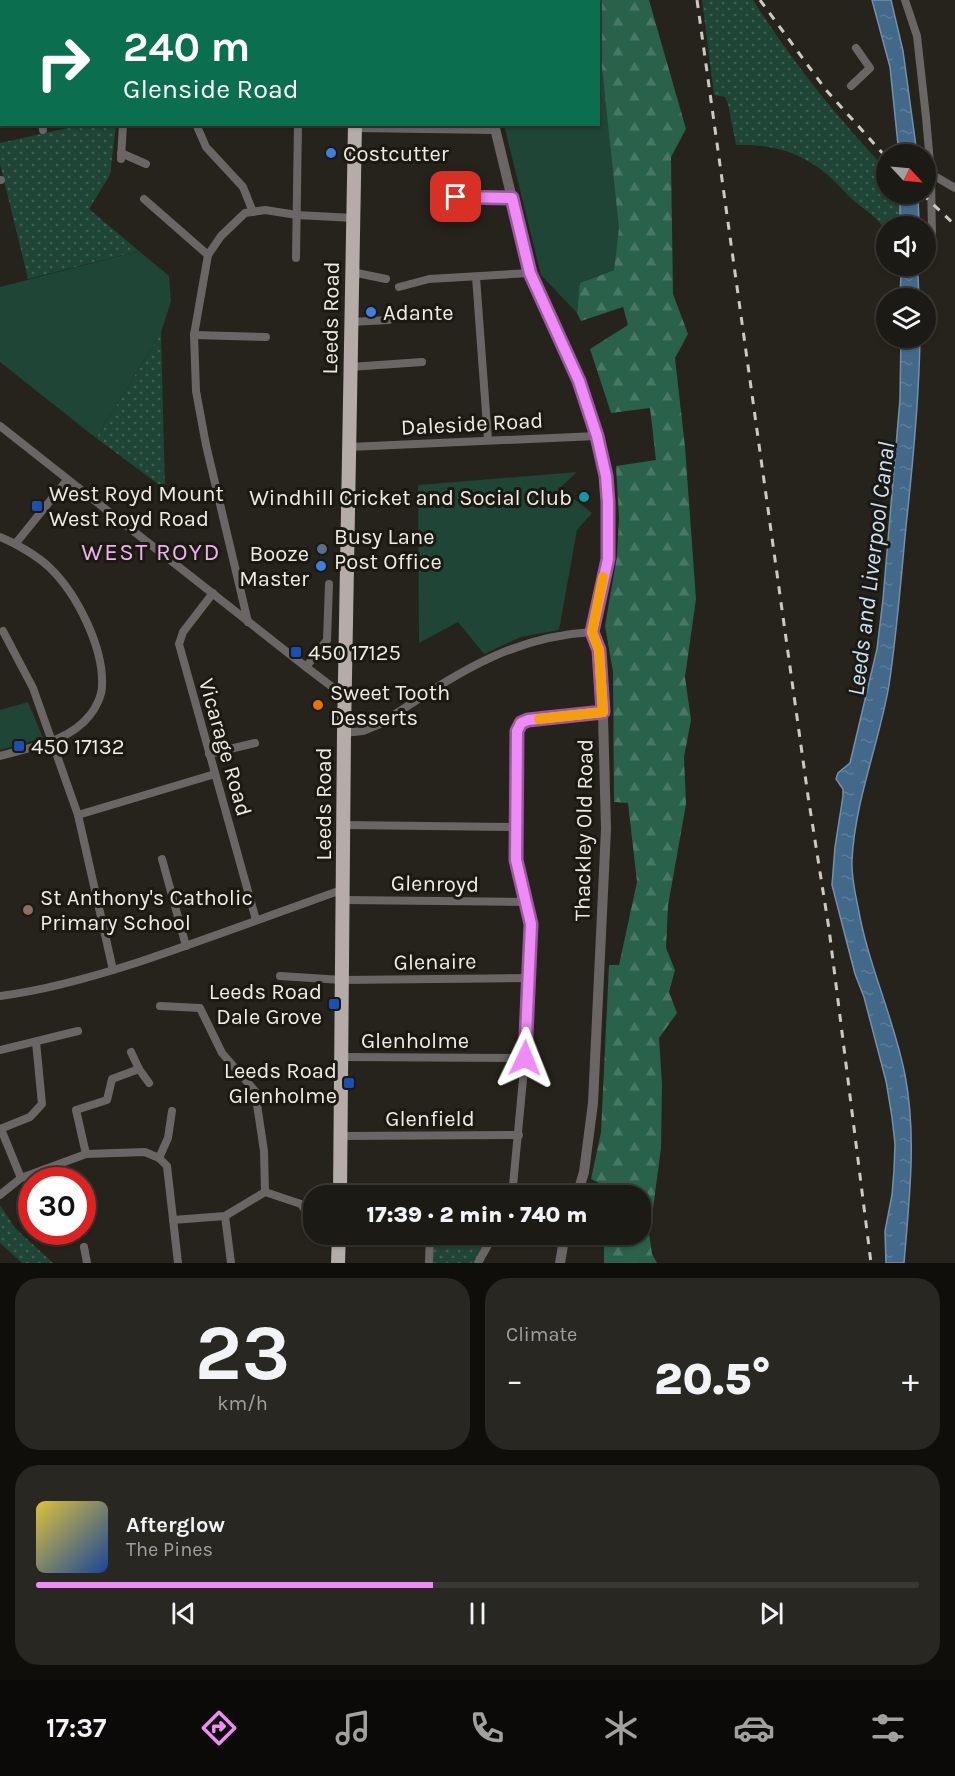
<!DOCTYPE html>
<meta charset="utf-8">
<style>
body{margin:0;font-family:Karla,sans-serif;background:#292722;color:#f1f3f6;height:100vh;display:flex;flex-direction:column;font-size:22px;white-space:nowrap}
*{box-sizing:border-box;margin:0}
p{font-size:20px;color:#a0a1a0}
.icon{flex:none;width:33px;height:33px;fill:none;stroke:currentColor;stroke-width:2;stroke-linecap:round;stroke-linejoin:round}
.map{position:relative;height:1263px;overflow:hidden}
.sheet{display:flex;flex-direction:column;gap:15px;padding:15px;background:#0f0e0b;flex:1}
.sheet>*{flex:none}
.guide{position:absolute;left:0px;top:0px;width:600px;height:126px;box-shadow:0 2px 4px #0004,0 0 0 2px #3a3834;background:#0b6e4f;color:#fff;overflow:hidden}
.needle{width:39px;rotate:116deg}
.tools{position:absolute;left:876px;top:144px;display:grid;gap:12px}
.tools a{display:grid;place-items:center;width:60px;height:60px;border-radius:50%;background:#1c1a14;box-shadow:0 2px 4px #0004,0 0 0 2px #3a3834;font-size:30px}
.speed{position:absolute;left:18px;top:1167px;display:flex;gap:12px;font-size:30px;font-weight:700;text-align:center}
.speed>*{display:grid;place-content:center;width:78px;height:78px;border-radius:50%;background:#1c1a14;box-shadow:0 2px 4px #0004,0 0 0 2px #3a3834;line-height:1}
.speed .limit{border:9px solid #d22;background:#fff;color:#111}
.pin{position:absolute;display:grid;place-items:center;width:51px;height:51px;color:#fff;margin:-26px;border-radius:12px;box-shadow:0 3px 9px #0006}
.me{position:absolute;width:66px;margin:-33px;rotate:2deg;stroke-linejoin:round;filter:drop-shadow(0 0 4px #0008)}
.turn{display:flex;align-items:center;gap:21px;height:126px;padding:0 24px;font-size:27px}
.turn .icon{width:78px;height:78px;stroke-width:2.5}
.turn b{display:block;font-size:42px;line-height:51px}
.big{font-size:45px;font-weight:800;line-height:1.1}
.sheet .tile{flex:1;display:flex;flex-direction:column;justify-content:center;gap:9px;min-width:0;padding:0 21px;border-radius:24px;background:#292722}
.sheet .dial{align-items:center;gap:0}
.dial b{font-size:78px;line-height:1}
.song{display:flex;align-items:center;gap:18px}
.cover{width:72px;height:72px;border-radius:9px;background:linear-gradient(135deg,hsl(50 70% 55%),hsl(220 70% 35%))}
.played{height:6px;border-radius:3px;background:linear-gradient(90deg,#ef8bf6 45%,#3a3834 45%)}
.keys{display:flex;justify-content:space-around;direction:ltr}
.heat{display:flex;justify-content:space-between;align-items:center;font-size:33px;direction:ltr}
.sheet .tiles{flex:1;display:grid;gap:15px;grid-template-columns:1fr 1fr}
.tile:last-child{grid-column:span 2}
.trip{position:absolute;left:303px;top:1185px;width:348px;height:60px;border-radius:24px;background:#1c1a14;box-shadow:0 2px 4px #0004,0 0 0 2px #3a3834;font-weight:800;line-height:60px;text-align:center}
.tabs{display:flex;height:96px;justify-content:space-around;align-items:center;background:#0b0a08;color:#a0a1a0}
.tabs .icon{width:42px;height:42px}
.tabs .active{color:#ef8bf6}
.tabs b{font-size:27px;color:#f1f3f6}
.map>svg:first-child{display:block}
.grass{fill:url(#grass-dots)}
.forest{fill:url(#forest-firs)}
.park{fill:#1e4535}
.water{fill:url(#water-ripples);stroke:#7590a6;stroke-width:1.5}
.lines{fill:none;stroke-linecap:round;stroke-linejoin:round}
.minor{stroke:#6b6665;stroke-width:8}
.tertiary{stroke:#6b6665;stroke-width:10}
.primary{stroke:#b5aba8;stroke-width:14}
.rail{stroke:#cbc9c3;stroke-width:3;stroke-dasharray:8 8;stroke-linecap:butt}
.route-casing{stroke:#9b5aa0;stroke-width:15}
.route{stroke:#ef8bf6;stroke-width:10}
.slow{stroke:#f59e0b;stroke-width:10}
.shop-dot{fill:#3f7fe0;stroke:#1b1911;stroke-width:2}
.culture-dot{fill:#0f9aa8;stroke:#1b1911;stroke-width:2}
.transit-dot{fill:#1a4fb4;stroke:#1b1911;stroke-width:2}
.service-dot{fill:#5c6f8a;stroke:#1b1911;stroke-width:2}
.food-dot{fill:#e8710a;stroke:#1b1911;stroke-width:2}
.education-dot{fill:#8d6e63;stroke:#1b1911;stroke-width:2}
.labels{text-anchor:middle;stroke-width:6;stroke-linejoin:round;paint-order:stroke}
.poi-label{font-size:22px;fill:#edece6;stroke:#1b1911;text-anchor:start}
.street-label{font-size:22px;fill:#edece6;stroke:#1b1911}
.neighbourhood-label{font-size:24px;letter-spacing:1.5px;fill:#ecb4ef;stroke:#1b1911}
.water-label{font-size:24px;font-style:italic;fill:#cbe3f9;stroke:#1b1911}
</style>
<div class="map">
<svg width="955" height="1263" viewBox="0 0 955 1263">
<defs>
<pattern id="grass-dots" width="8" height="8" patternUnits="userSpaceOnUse" patternTransform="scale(1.5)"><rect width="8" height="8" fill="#1e4535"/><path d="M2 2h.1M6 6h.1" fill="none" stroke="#3f6052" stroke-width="1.8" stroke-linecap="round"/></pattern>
<pattern id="forest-firs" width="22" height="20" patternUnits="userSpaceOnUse" patternTransform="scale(1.5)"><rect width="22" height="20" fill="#29614b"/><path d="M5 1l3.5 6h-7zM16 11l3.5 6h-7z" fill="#487865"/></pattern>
<pattern id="water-ripples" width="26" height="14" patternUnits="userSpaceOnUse" patternTransform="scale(1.5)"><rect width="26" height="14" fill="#42688a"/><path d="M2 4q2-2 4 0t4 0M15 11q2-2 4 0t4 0" fill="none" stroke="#5e7e9a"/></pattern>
</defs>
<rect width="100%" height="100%" fill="#25231b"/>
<!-- grass -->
<g class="grass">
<path d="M 702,0 L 753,0 C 792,61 836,117 886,169 L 886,194 L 900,194 L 900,226 L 886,226 L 886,231 C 876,216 866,211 853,200 C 845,193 838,184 830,177 C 801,152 774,144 736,145 L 728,104 L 725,97 L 714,95 Z"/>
<path d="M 81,125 L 116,125 L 110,175 L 89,209 L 139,251 L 28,279 L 0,164 L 0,143 Z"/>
<path d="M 161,333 L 165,489 L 96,438 Z"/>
<path d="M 0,1205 L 15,1228 L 53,1263 L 22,1263 L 0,1243 Z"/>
<path d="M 430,1235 L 494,1235 L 478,1263 L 429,1263 Z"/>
</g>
<!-- forest -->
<g class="forest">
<path d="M 577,0 L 649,0 L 686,129 L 671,157 L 673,294 L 688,334 L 675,358 L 685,447 L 696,599 L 685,677 L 691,720 L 684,757 L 686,804 L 668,906 L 666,948 L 675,970 L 669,992 L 677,1013 L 659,1038 L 662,1084 L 661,1148 L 651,1224 L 641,1226 L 640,1196 L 604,1195 L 605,1186 L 591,1179 L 601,1132 L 609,965 L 619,965 L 637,882 L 628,803 L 614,802 L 613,672 L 605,626 L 617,556 L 619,518 L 616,466 L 656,460 L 650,408 L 611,413 L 590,349 L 628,325 L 623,307 L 581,321 L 577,313 L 579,283 L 614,270 L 599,40 L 598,2 Z"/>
<path d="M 649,1233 L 652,1254 L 657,1263 L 604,1263 L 604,1243 Z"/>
</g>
<!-- park -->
<g class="park">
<path d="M 599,40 L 619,228 L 614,270 L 580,283 L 577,313 L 541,275 L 504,125 L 598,124 Z"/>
<path d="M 139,251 L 169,276 L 171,301 L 161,333 L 96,438 L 0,362 L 0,287 Z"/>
<path d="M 577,472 L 560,488 L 592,513 L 577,530 L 559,630 L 521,637 L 484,654 L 458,622 L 419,643 L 418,485 Z"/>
<path d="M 28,702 L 43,738 L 0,750 L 0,710 Z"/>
</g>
<!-- water -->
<g class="water">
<path d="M 872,0 L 891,0 L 903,51 L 917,154 L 899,154 L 890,67 Z"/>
<path d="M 900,194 L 918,194 L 919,226 L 900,226 Z"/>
<path d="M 904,266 L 914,266 L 918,276 L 919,298 L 900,298 L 901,274 Z"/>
<path d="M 901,338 L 920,338 C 919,401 913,463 906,526 C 901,579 897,632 889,685 C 879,744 855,800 852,860 C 851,876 855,892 858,907 C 868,965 894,1018 905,1075 C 917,1137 909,1201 904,1263 L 886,1263 L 885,1231 L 892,1195 L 894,1170 L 895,1144 L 892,1117 L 886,1081 L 864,997 L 855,974 L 832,885 L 835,847 L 843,796 L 843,789 L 836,779 L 838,773 L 850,763 L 877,649 L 883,599 L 900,399 Z"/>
</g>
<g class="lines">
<!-- minor -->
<g class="minor">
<path d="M 7,0 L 8,2"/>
<path d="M 86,0 L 87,2"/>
<path d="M 188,0 L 191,2"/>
<path d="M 905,0 L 917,36 L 926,117 L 931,174 L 932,236"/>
<path d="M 171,2 L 172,0"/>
<path d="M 300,2 L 300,0"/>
<path d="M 851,86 L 870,68 L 856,48"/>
<path d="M 42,124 L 43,130"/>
<path d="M 196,124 L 206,147 L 243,187 L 253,212"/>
<path d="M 355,128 L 496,130"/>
<path d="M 121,153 L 146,164"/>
<path d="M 121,159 L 123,124"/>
<path d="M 931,174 L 955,188"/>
<path d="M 0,180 L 1,180"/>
<path d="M 437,197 L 512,198"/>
<path d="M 144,199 L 208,255"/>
<path d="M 296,258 L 298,124"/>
<path d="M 352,272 L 386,279"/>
<path d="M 476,277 L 488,440"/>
<path d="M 399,287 L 429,279 L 530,273"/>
<path d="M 351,322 L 389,320"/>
<path d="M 194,335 L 266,337"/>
<path d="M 350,367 L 422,362"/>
<path d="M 0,426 L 306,667 L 331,686 L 346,690"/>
<path d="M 349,447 L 597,436"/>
<path d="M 0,537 C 15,543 38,556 50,568 C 77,594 104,648 102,686 C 102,695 96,708 90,715 C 69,742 31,747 0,756"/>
<path d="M 16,543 L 67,480"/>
<path d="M 213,593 L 183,632 L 179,644 L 256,920"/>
<path d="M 248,622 L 206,445 L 196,391 L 194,335 L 208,255 L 221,236 L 245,213 L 265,210 L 297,215 L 353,218"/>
<path d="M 3,631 L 33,688 L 78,815 L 113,970"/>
<path d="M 306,667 L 327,640 L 329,584"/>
<path d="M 344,733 L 363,731 L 380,724 C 450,679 505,637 592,632"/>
<path d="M 209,754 L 255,743"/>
<path d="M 78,815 L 215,774"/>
<path d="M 344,825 L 516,827"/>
<path d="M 162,859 L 186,946"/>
<path d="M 344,900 L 525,902"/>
<path d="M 280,976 L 342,980 L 528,978"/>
<path d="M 0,996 C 48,990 96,976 142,961 C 210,938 277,913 344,889"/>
<path d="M 160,1006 L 200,1008 L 222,1053 L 255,1091 L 264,1151 L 265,1192"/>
<path d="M 0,1050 L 78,1031"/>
<path d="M 131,1052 L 139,1069 L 149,1083"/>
<path d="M 342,1057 L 525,1058"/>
<path d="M 172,1111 L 168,1138 L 159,1158 L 167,1166 L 178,1263"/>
<path d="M 0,1129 L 30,1117 L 42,1104 L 36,1042"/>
<path d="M 1,1129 L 21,1178"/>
<path d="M 342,1136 L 519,1135"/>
<path d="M 86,1154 L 76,1110 L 107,1100 L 112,1079 L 139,1069"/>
<path d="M 0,1195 L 21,1178 L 86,1154 L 145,1152 L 159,1158"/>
<path d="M 512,1196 L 525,1058 L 531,924 L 516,860 L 517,731 L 521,723 L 528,720 L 603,712"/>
<path d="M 225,1216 L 231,1263"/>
<path d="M 173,1220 L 225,1216 L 265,1192 L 301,1204 L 307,1213 L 308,1230"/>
<path d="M 84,1247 L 87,1263"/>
<path d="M 429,1263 L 430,1234"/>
<path d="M 478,1263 L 494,1234"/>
</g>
<!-- tertiary -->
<g class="tertiary">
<path d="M 451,0 L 452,2"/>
<path d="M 494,124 L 530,273 L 579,381 L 597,436 L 606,476 L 608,502 L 608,559 L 592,632 L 599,650 L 602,677 L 606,829 L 593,1103 L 584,1172 L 577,1196"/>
<path d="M 560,1263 L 565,1234"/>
</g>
<!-- primary -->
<g class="primary">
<path d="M 356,2 L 356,0"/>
<path d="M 340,1196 L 344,733 L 355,124"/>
<path d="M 338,1263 L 339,1234"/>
</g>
<!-- rail -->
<g class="rail">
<path d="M 697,0 L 808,796 L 829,929 L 871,1263"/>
<path d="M 760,0 L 826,90 L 886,157"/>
<path d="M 922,194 L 955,225"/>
</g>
</g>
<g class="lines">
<defs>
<path id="route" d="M 456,197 L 512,198 L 530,273 L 579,381 L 597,436 L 606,476 L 608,502 L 608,559 L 592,632 L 599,650 L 603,712 L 528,720 L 521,723 L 517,731 L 516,860 L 531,924 L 525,1058"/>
</defs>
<!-- route casing -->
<use href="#route" class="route-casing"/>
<!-- route -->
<use href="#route" class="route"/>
<!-- slow -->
<path class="slow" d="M 539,719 L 603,712 L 599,650 L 592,632 L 603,577"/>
</g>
<!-- markers -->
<g class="shop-dot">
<circle cx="331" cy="153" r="6"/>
<circle cx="371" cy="312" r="6"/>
<circle cx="321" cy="566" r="6"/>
</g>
<circle class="culture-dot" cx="584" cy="497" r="6"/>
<g class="transit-dot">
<rect x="31" y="500" width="12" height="12" rx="3"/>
<rect x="290" y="646" width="12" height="12" rx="3"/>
<rect x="13" y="740" width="12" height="12" rx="3"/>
<rect x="328" y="998" width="12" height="12" rx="3"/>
<rect x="343" y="1077" width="12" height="12" rx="3"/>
</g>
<circle class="service-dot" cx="322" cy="549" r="6"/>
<circle class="food-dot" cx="318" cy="705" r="6"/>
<circle class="education-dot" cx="28" cy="910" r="6"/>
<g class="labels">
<!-- poi labels -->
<g class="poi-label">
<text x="343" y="161">Costcutter</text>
<text x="383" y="320">Adante</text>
<text x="49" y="501">West Royd Mount<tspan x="49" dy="25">West Royd Road</tspan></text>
<text x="572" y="505" text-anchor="end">Windhill Cricket and Social Club</text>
<text x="334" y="544">Busy Lane<tspan x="334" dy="25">Post Office</tspan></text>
<text x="309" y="561" text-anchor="end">Booze<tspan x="309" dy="25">Master</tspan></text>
<text x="308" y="660">450 17125</text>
<text x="330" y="700">Sweet Tooth<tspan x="330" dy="25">Desserts</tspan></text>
<text x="31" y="754">450 17132</text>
<text x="40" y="905">St Anthony's Catholic<tspan x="40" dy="25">Primary School</tspan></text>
<text x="322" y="999" text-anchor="end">Leeds Road<tspan x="322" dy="25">Dale Grove</tspan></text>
<text x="337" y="1078" text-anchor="end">Leeds Road<tspan x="337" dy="25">Glenholme</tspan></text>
</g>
<!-- street labels -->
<g class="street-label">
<text transform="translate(330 318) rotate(-89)" y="8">Leeds Road</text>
<text transform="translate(472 423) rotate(-3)" y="8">Daleside Road</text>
<text transform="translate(226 747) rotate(74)" y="8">Vicarage Road</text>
<text transform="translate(323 804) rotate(-90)" y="8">Leeds Road</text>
<text transform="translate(583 830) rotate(-89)" y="8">Thackley Old Road</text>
<text transform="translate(435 883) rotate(1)" y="8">Glenroyd</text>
<text transform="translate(435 961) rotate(-1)" y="8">Glenaire</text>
<text x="415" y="1048">Glenholme</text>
<text x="430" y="1126">Glenfield</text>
</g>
<!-- neighbourhood labels -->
<g class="neighbourhood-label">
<text x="151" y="560">WEST ROYD</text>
</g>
<!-- water labels -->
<g class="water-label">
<text transform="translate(871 569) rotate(-83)" y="8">Leeds and Liverpool Canal</text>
</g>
</g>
</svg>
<div class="tools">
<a><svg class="needle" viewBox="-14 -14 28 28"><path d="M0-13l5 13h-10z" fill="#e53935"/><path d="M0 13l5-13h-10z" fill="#a0a1a0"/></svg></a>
<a><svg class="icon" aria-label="sound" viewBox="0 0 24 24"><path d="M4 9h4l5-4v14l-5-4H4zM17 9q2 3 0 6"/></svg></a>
<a><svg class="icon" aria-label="layers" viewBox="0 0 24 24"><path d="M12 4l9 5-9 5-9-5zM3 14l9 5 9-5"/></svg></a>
</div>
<div class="speed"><div class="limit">30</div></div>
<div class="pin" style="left:456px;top:197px;background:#d93025"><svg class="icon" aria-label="arrive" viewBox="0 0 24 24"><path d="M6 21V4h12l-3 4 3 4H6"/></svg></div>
<svg class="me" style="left:525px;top:1058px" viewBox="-20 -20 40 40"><path d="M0-17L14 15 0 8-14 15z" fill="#ef8bf6" stroke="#fff" stroke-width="4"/></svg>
<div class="trip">17:39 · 2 min · 740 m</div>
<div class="guide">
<div class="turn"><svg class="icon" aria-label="right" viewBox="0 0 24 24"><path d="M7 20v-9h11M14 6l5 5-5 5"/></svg><div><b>240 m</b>Glenside Road</div></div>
</div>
</div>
<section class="sheet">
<div class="tiles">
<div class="tile dial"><b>23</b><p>km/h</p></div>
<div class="tile"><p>Climate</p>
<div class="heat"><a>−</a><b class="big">20.5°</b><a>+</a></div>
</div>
<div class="tile">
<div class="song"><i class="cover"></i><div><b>Afterglow</b><p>The Pines</p></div></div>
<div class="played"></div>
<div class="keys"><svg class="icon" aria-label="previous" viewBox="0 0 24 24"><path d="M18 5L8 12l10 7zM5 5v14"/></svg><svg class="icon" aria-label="pause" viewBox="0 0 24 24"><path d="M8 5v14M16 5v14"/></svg><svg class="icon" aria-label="next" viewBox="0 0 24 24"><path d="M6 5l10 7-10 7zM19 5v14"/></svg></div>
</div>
</div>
</section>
<nav class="tabs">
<b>17:37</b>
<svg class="icon active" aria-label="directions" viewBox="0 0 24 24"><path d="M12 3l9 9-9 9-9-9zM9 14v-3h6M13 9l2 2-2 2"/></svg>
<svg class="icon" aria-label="music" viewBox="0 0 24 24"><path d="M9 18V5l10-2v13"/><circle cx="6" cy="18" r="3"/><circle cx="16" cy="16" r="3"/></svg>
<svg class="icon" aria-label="phone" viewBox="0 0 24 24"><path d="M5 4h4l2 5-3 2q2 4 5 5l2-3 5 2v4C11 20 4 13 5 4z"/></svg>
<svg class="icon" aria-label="climate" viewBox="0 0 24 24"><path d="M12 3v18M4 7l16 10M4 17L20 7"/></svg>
<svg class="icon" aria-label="car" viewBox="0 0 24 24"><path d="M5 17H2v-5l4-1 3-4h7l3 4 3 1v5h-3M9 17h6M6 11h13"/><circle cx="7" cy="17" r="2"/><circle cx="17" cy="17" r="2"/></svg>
<svg class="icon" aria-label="filters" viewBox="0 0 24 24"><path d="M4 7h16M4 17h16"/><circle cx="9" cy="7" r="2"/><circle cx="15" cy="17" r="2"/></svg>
</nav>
